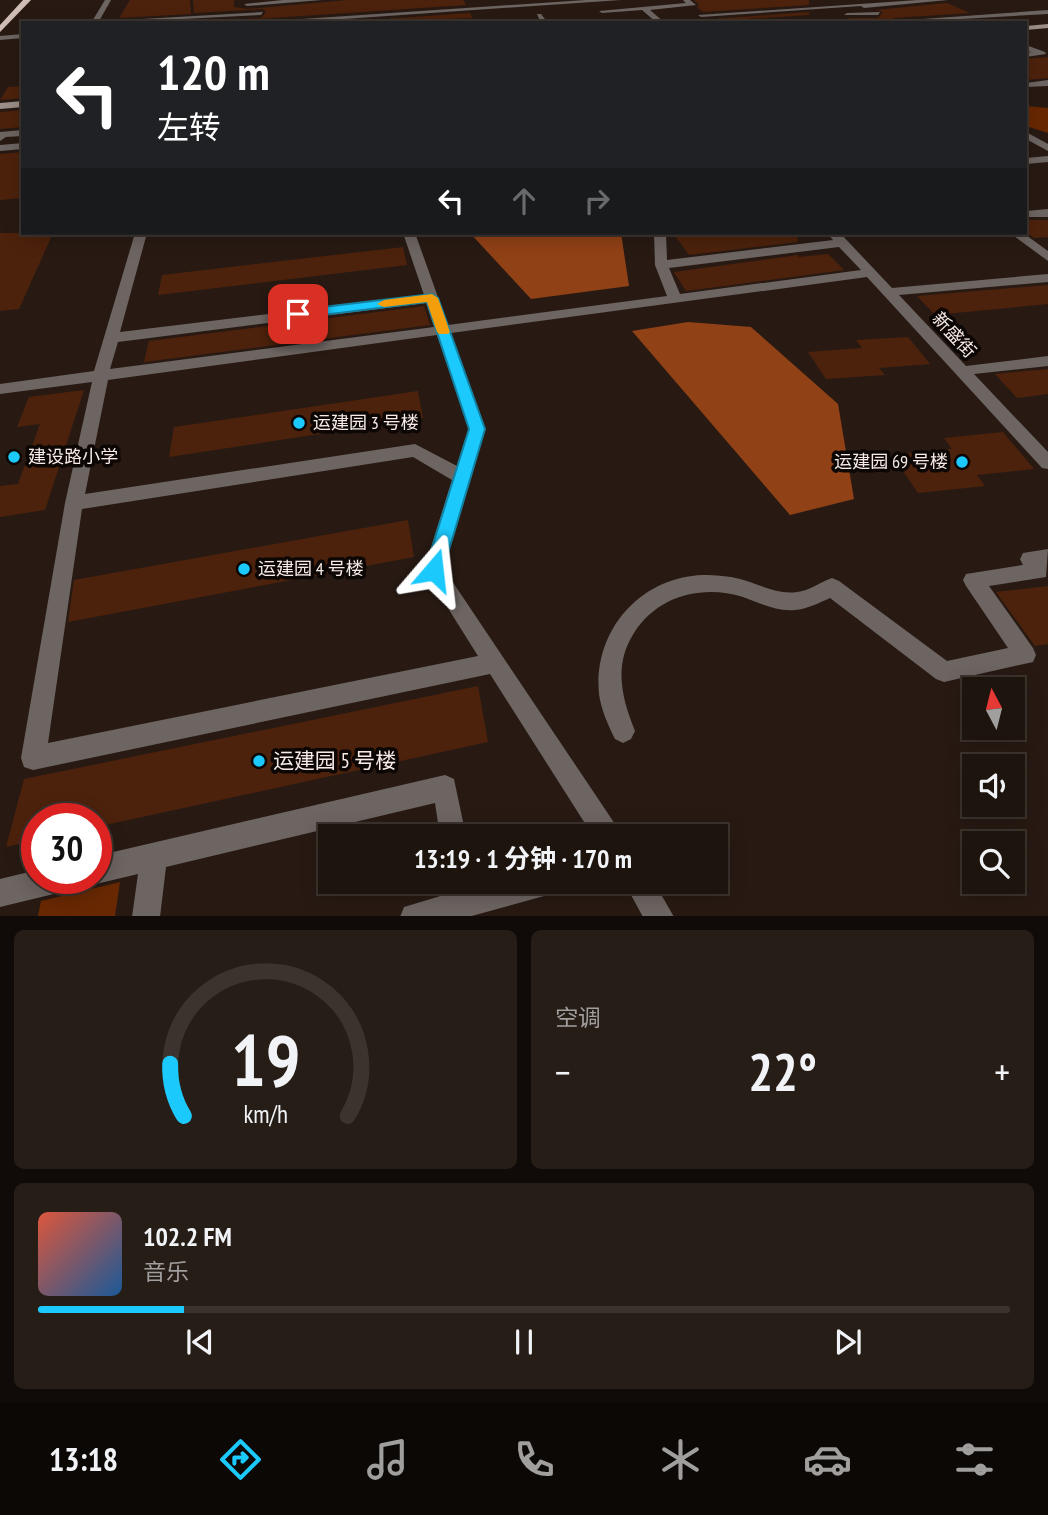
<!DOCTYPE html>
<html lang="zh">
<meta charset="utf-8">
<style>
body{margin:0;font-family:"PT Sans Narrow","Noto Sans SC",sans-serif;background:#261d17;color:#f1f3f6;height:100vh;display:flex;flex-direction:column;font-size:26px;white-space:nowrap}
*{box-sizing:border-box;margin:0}
p{font-size:23px;color:#a19e9e}
.icon{flex:none;width:38px;height:38px;fill:none;stroke:currentColor;stroke-width:2;stroke-linecap:round;stroke-linejoin:round}
.map{position:relative;height:916px;overflow:hidden}
.panel{display:flex;flex-direction:column;gap:14px;padding:14px;background:#100b08;flex:1}
.panel>*{flex:none}
.hud{position:absolute;left:21px;top:21px;width:1006px;height:214px;border-radius:0px;box-shadow:0 4px 18px #0003,0 0 0 2px #3c332e;background:#202124;color:#fff;overflow:hidden}
.needle{width:46px;rotate:353deg}
.buttons{position:absolute;left:962px;top:677px;display:grid;gap:14px}
.buttons a{display:grid;place-items:center;width:63px;height:63px;border-radius:0px;background:#1e140e;box-shadow:0 4px 18px #0003,0 0 0 2px #3c332e;font-size:35px}
.speed{position:absolute;left:21px;top:803px;display:flex;gap:14px;font-size:35px;font-weight:700;text-align:center}
.speed>*{display:grid;place-content:center;width:91px;height:91px;border-radius:50%;background:#1e140e;box-shadow:0 4px 18px #0003,0 0 0 2px #3c332e;line-height:1}
.speed .limit{border:10px solid #d22;background:#fff;color:#111}
.pin{position:absolute;display:grid;place-items:center;width:60px;height:60px;color:#fff;margin:-30px;border-radius:14px;box-shadow:0 4px 10px #0006}
.me{position:absolute;width:77px;margin:-38px;rotate:17deg;stroke-linejoin:round;filter:drop-shadow(0 0 5px #0008)}
.turn{display:flex;align-items:center;gap:24px;height:147px;padding:0 21px;font-size:32px}
.turn .icon{width:91px;height:91px;stroke-width:2.5}
.turn b{display:block;font-size:49px;line-height:60px}
.lanes{display:flex;align-items:center;height:66px;padding:0 21px;background:#0003;justify-content:center;gap:35px;direction:ltr}
.lanes .off{opacity:.35}
.big{font-size:52px;font-weight:700;line-height:1.1}
.panel .widget{flex:1;display:flex;flex-direction:column;justify-content:center;gap:10px;min-width:0;padding:0 24px;border-radius:10px;background:#261d17}
.panel .dial{align-items:center;gap:0}
.dial svg{height:182px;overflow:visible;fill:none;stroke:#3c332e;stroke-width:7;stroke-linecap:round;text-anchor:middle}
.dial text{fill:#f1f3f6;stroke:none}
.song{display:flex;align-items:center;gap:21px}
.cover{width:84px;height:84px;border-radius:10px;background:linear-gradient(135deg,hsl(10 70% 55%),hsl(210 70% 35%))}
.played{height:7px;border-radius:4px;background:linear-gradient(90deg,#1cc9fc 15%,#3c332e 15%)}
.keys{display:flex;justify-content:space-around;direction:ltr}
.heat{display:flex;justify-content:space-between;align-items:center;font-size:38px;direction:ltr}
.panel .tiles{flex:1;display:grid;gap:14px;grid-template-columns:1fr 1fr}
.widget:last-child{grid-column:span 2}
.trip{position:absolute;left:318px;top:824px;width:410px;height:70px;border-radius:0px;background:#1e140e;box-shadow:0 4px 18px #0003,0 0 0 2px #3c332e;font-weight:700;line-height:70px;text-align:center}
.menu{display:flex;height:112px;justify-content:space-around;align-items:center;background:#0c0806;color:#a19e9e}
.menu .icon{width:49px;height:49px}
.menu .current{color:#1cc9fc}
.menu b{font-size:32px;color:#f1f3f6}
.map>svg:first-child{display:block}
.green{fill:#682802}
.water{fill:#914116}
.building{fill:#4d220c}
.lines{fill:none;stroke-linecap:round;stroke-linejoin:round}
.minor{fill:#6d6562;fill-rule:evenodd}
.secondary{fill:#9c8f89;fill-rule:evenodd}
.trunk{fill:#d0beb6;fill-rule:evenodd}
.route{fill:#1cc9fc;stroke:#1283a4;stroke-width:2}
.slow{fill:#f59e0b}
.poi-dot{fill:#1cc9fc;stroke:#0c0604;stroke-width:2.5}
.labels{text-anchor:middle;stroke-width:7;stroke-linejoin:round;paint-order:stroke}
.street-label{font-size:18px;fill:#f6ebe7;stroke:#0c0604}
.poi-label{font-size:18px;fill:#f6ebe7;stroke:#0c0604;text-anchor:start}
.near-poi-label{font-size:21px;fill:#f6ebe7;stroke:#0c0604;text-anchor:start}
</style>
<div class="map">
<svg width="1048" height="917" viewBox="0 0 1048 917">
<rect width="100%" height="100%" fill="#281a13"/>
<!-- green -->
<g class="green">
<path d="M 1026,106 L 1048,108 L 1048,133 L 1026,126 Z"/>
<path d="M 120,882 L 115,916 L 38,916 L 41,901 Z"/>
</g>
<!-- water -->
<g class="water">
<path d="M 470,233 L 621,233 L 629,286 L 531,299 Z"/>
<path d="M 688,322 L 751,327 L 838,404 L 854,499 L 790,515 L 632,331 Z"/>
</g>
<!-- building -->
<g class="building">
<path d="M 130,0 L 190,0 L 191,14 L 119,18 Z"/>
<path d="M 193,0 L 234,0 L 234,7 L 247,9 L 348,0 L 463,0 L 466,5 L 244,20 L 242,23 L 194,23 L 261,18 L 266,12 L 263,9 L 194,13 Z"/>
<path d="M 694,0 L 809,0 L 809,5 L 703,12 L 697,7 L 699,5 Z"/>
<path d="M 947,3 L 970,13 L 894,18 L 888,23 L 849,23 L 849,18 L 878,18 L 883,12 L 876,10 Z"/>
<path d="M 809,12 L 809,15 L 716,21 L 713,19 Z"/>
<path d="M 470,13 L 473,18 L 328,23 Z"/>
<path d="M 1048,57 L 1048,78 L 1026,80 L 1026,59 Z"/>
<path d="M 23,86 L 23,98 L 0,100 L 8,87 Z"/>
<path d="M 23,110 L 23,127 L 0,129 L 0,112 Z"/>
<path d="M 23,152 L 23,198 L 0,200 L 0,154 Z"/>
<path d="M 1026,220 L 1048,220 L 1048,237 L 1034,238 L 1026,232 Z"/>
<path d="M 0,233 L 53,233 L 19,309 L 0,311 Z"/>
<path d="M 673,233 L 797,233 L 798,242 L 689,255 Z"/>
<path d="M 403,247 L 407,265 L 158,295 L 162,275 Z"/>
<path d="M 828,254 L 844,270 L 686,291 L 674,272 L 798,255 L 799,257 Z"/>
<path d="M 1048,285 L 1048,304 L 935,315 L 917,296 Z"/>
<path d="M 424,306 L 430,325 L 144,362 L 149,341 Z"/>
<path d="M 908,337 L 930,364 L 879,368 L 885,375 L 826,379 L 808,352 L 862,348 L 856,340 Z"/>
<path d="M 1048,369 L 1048,394 L 1017,398 L 995,374 Z"/>
<path d="M 84,390 L 45,510 L 0,517 L 0,486 L 18,484 L 40,424 L 17,427 L 29,397 Z"/>
<path d="M 418,391 L 423,418 L 169,457 L 174,427 Z"/>
<path d="M 1003,432 L 1034,469 L 977,475 L 985,486 L 918,493 L 892,455 L 952,449 L 944,438 Z"/>
<path d="M 408,520 L 414,557 L 68,622 L 74,580 Z"/>
<path d="M 1048,586 L 1048,644 L 1035,646 L 996,592 Z"/>
<path d="M 478,686 L 488,742 L 96,827 L 96,819 L 37,819 L 37,840 L 6,847 L 24,779 Z"/>
</g>
<g class="lines">
<!-- minor -->
<g class="minor">
<path d="M 105,0 L 111,0 L 98,23 L 91,23 Z"/>
<path d="M 283,0 L 322,0 L 247,6 L 244,4 Z"/>
<path d="M 586,0 L 621,0 L 286,23 L 244,23 Z"/>
<path d="M 683,0 L 690,0 L 696,5 L 650,10 L 665,23 L 657,23 L 642,10 L 602,13 L 599,11 L 686,3 Z"/>
<path d="M 918,0 L 948,0 L 864,8 L 861,6 L 701,17 L 698,15 Z"/>
<path d="M 1048,10 L 1048,14 L 891,23 L 894,21 Z"/>
<path d="M 263,12 L 261,15 L 104,23 L 107,21 Z"/>
<path d="M 880,12 L 878,15 L 844,15 L 847,13 Z"/>
<path d="M 537,14 L 541,14 L 548,23 L 541,23 Z"/>
<path d="M 23,34 L 23,38 L 0,40 L 0,36 Z"/>
<path d="M 1026,45 L 1045,52 L 1046,54 L 1026,57 L 1026,53 L 1031,52 L 1026,50 Z"/>
<path d="M 1048,80 L 1048,86 L 1026,87 L 1026,83 Z"/>
<path d="M 23,130 L 23,136 L 6,137 L 0,141 L 0,132 Z"/>
<path d="M 1026,132 L 1048,144 L 1048,151 L 1026,139 Z"/>
<path d="M 23,143 L 23,149 L 0,151 L 0,145 Z"/>
<path d="M 1048,156 L 1048,162 L 1026,164 L 1026,158 Z"/>
<path d="M 1048,209 L 1048,217 L 1026,217 L 1026,211 Z"/>
<path d="M 135,233 L 147,233 L 120,332 L 424,295 L 403,233 L 415,233 L 448,325 L 667,296 L 655,265 L 654,233 L 666,233 L 667,260 L 833,240 L 827,233 L 840,233 L 892,288 L 1048,274 L 1048,282 L 899,295 L 966,366 L 1048,356 L 1048,366 L 974,374 L 1048,452 L 1048,469 L 1042,468 L 867,277 L 451,333 L 485,429 L 444,569 L 617,827 L 621,836 L 593,836 L 490,674 L 33,770 L 24,767 L 21,758 L 65,503 L 92,382 L 0,394 L 0,384 L 94,371 ZM 839,247 L 861,270 L 680,294 L 669,268 ZM 426,303 L 434,327 L 110,369 L 118,342 ZM 437,335 L 469,429 L 457,466 L 415,444 L 85,494 L 108,380 ZM 413,457 L 452,480 L 424,570 L 478,656 L 48,743 L 82,509 Z"/>
<path d="M 1010,233 L 1023,233 L 1048,251 L 1048,261 Z"/>
<path d="M 1048,549 L 1046,577 L 989,586 L 1033,648 L 1036,655 L 1033,662 L 944,682 L 936,679 L 830,598 C 819,603 807,609 795,610 C 777,612 760,603 743,597 C 702,584 657,596 634,633 C 613,665 622,699 635,731 L 631,739 L 623,743 L 615,739 C 608,725 601,709 599,694 C 593,631 640,577 703,575 C 715,575 729,576 740,579 C 759,584 777,595 797,592 C 809,591 820,582 832,578 L 839,581 L 947,661 L 1008,648 L 966,586 L 963,580 L 966,574 L 1023,565 L 1020,559 L 1023,553 Z"/>
<path d="M 445,775 L 454,779 L 466,836 L 440,836 L 435,803 L 166,867 L 160,917 L 132,917 L 138,874 L 96,884 L 86,878 L 96,878 L 96,856 Z"/>
<path d="M 37,870 L 37,878 L 76,878 L 72,888 L 62,892 L 0,907 L 0,879 Z"/>
<path d="M 445,882 L 473,882 L 474,887 L 492,882 L 558,882 L 554,892 L 544,896 L 468,917 L 400,917 L 404,907 L 447,894 Z"/>
<path d="M 624,882 L 654,882 L 674,917 L 643,917 Z"/>
</g>
<!-- secondary -->
<g class="secondary">
<path d="M 1048,24 L 1048,28 L 1026,30 L 1026,26 Z"/>
<path d="M 23,101 L 23,107 L 0,109 L 0,103 Z"/>
</g>
<!-- trunk -->
<path class="trunk" d="M 23,0 L 31,0 L 0,32 L 0,25 Z"/>
</g>
<!-- route -->
<path class="route" d="M 432,294 L 438,298 L 485,429 L 443,570 L 441,575 L 434,578 L 428,575 L 425,570 L 469,429 L 427,302 L 298,318 L 292,314 L 298,310 Z"/>
<!-- slow -->
<path class="slow" d="M 432,294 L 438,298 L 450,332 L 448,334 L 439,334 L 437,332 L 427,302 L 384,307 L 377,304 L 384,300 Z"/>
<!-- markers -->
<g class="poi-dot">
<circle cx="299" cy="423" r="7"/>
<circle cx="14" cy="457" r="7"/>
<circle cx="962" cy="462" r="7"/>
<circle cx="244" cy="569" r="7"/>
<circle cx="259" cy="761" r="7"/>
</g>
<g class="labels">
<!-- street labels -->
<g class="street-label">
<text transform="translate(954 335) rotate(47)" y="6">新盛街</text>
</g>
<!-- poi labels -->
<g class="poi-label">
<text x="313" y="429">运建园 3 号楼</text>
<text x="28" y="463">建设路小学</text>
<text x="948" y="468" text-anchor="end">运建园 69 号楼</text>
<text x="258" y="575">运建园 4 号楼</text>
</g>
<!-- near-poi labels -->
<g class="near-poi-label">
<text x="273" y="768">运建园 5 号楼</text>
</g>
</g>
</svg>
<div class="buttons">
<a><svg class="needle" viewBox="-14 -14 28 28"><path d="M0-13l5 13h-10z" fill="#e53935"/><path d="M0 13l5-13h-10z" fill="#a19e9e"/></svg></a>
<a><svg class="icon" aria-label="sound" viewBox="0 0 24 24"><path d="M4 9h4l5-4v14l-5-4H4zM17 9q2 3 0 6"/></svg></a>
<a><svg class="icon" aria-label="search" viewBox="0 0 24 24"><circle cx="10" cy="10" r="6"/><path d="M15 15l6 6"/></svg></a>
</div>
<div class="speed"><div class="limit">30</div></div>
<div class="pin" style="left:298px;top:314px;background:#d93025"><svg class="icon" aria-label="arrive" viewBox="0 0 24 24"><path d="M6 21V4h12l-3 4 3 4H6"/></svg></div>
<svg class="me" style="left:434px;top:570px" viewBox="-20 -20 40 40"><path d="M0-17L14 15 0 8-14 15z" fill="#1cc9fc" stroke="#fff" stroke-width="4"/></svg>
<div class="trip">13:19 · 1 分钟 · 170 m</div>
<div class="hud">
<div class="turn"><svg class="icon" aria-label="left" viewBox="0 0 24 24"><path d="M17 20v-9H6M10 6l-5 5 5 5"/></svg><div><b>120 m</b>左转</div></div>
<div class="lanes"><svg class="icon" aria-label="left" viewBox="0 0 24 24"><path d="M17 20v-9H6M10 6l-5 5 5 5"/></svg><svg class="icon off" aria-label="ahead" viewBox="0 0 24 24"><path d="M12 20V5M6 11l6-6 6 6"/></svg><svg class="icon off" aria-label="right" viewBox="0 0 24 24"><path d="M7 20v-9h11M14 6l5 5-5 5"/></svg></div>
</div>
</div>
<section class="panel">
<div class="tiles">
<div class="widget dial"><svg viewBox="0 0 100 80">
<path d="M14 69A42 42 0 1 1 86 69"/>
<path d="M14 69A42 42 0 0 1 8 46" stroke="#1cc9fc"/>
<text x="50" y="56" font-size="32" font-weight="700">19</text>
<text x="50" y="72" font-size="11">km/h</text>
</svg></div>
<div class="widget"><p>空调</p>
<div class="heat"><a>−</a><b class="big">22°</b><a>+</a></div>
</div>
<div class="widget">
<div class="song"><i class="cover"></i><div><b>102.2 FM</b><p>音乐</p></div></div>
<div class="played"></div>
<div class="keys"><svg class="icon" aria-label="previous" viewBox="0 0 24 24"><path d="M18 5L8 12l10 7zM5 5v14"/></svg><svg class="icon" aria-label="pause" viewBox="0 0 24 24"><path d="M8 5v14M16 5v14"/></svg><svg class="icon" aria-label="next" viewBox="0 0 24 24"><path d="M6 5l10 7-10 7zM19 5v14"/></svg></div>
</div>
</div>
</section>
<nav class="menu">
<b>13:18</b>
<svg class="icon current" aria-label="directions" viewBox="0 0 24 24"><path d="M12 3l9 9-9 9-9-9zM9 14v-3h6M13 9l2 2-2 2"/></svg>
<svg class="icon" aria-label="music" viewBox="0 0 24 24"><path d="M9 18V5l10-2v13"/><circle cx="6" cy="18" r="3"/><circle cx="16" cy="16" r="3"/></svg>
<svg class="icon" aria-label="phone" viewBox="0 0 24 24"><path d="M5 4h4l2 5-3 2q2 4 5 5l2-3 5 2v4C11 20 4 13 5 4z"/></svg>
<svg class="icon" aria-label="climate" viewBox="0 0 24 24"><path d="M12 3v18M4 7l16 10M4 17L20 7"/></svg>
<svg class="icon" aria-label="car" viewBox="0 0 24 24"><path d="M5 17H2v-5l4-1 3-4h7l3 4 3 1v5h-3M9 17h6M6 11h13"/><circle cx="7" cy="17" r="2"/><circle cx="17" cy="17" r="2"/></svg>
<svg class="icon" aria-label="filters" viewBox="0 0 24 24"><path d="M4 7h16M4 17h16"/><circle cx="9" cy="7" r="2"/><circle cx="15" cy="17" r="2"/></svg>
</nav>
